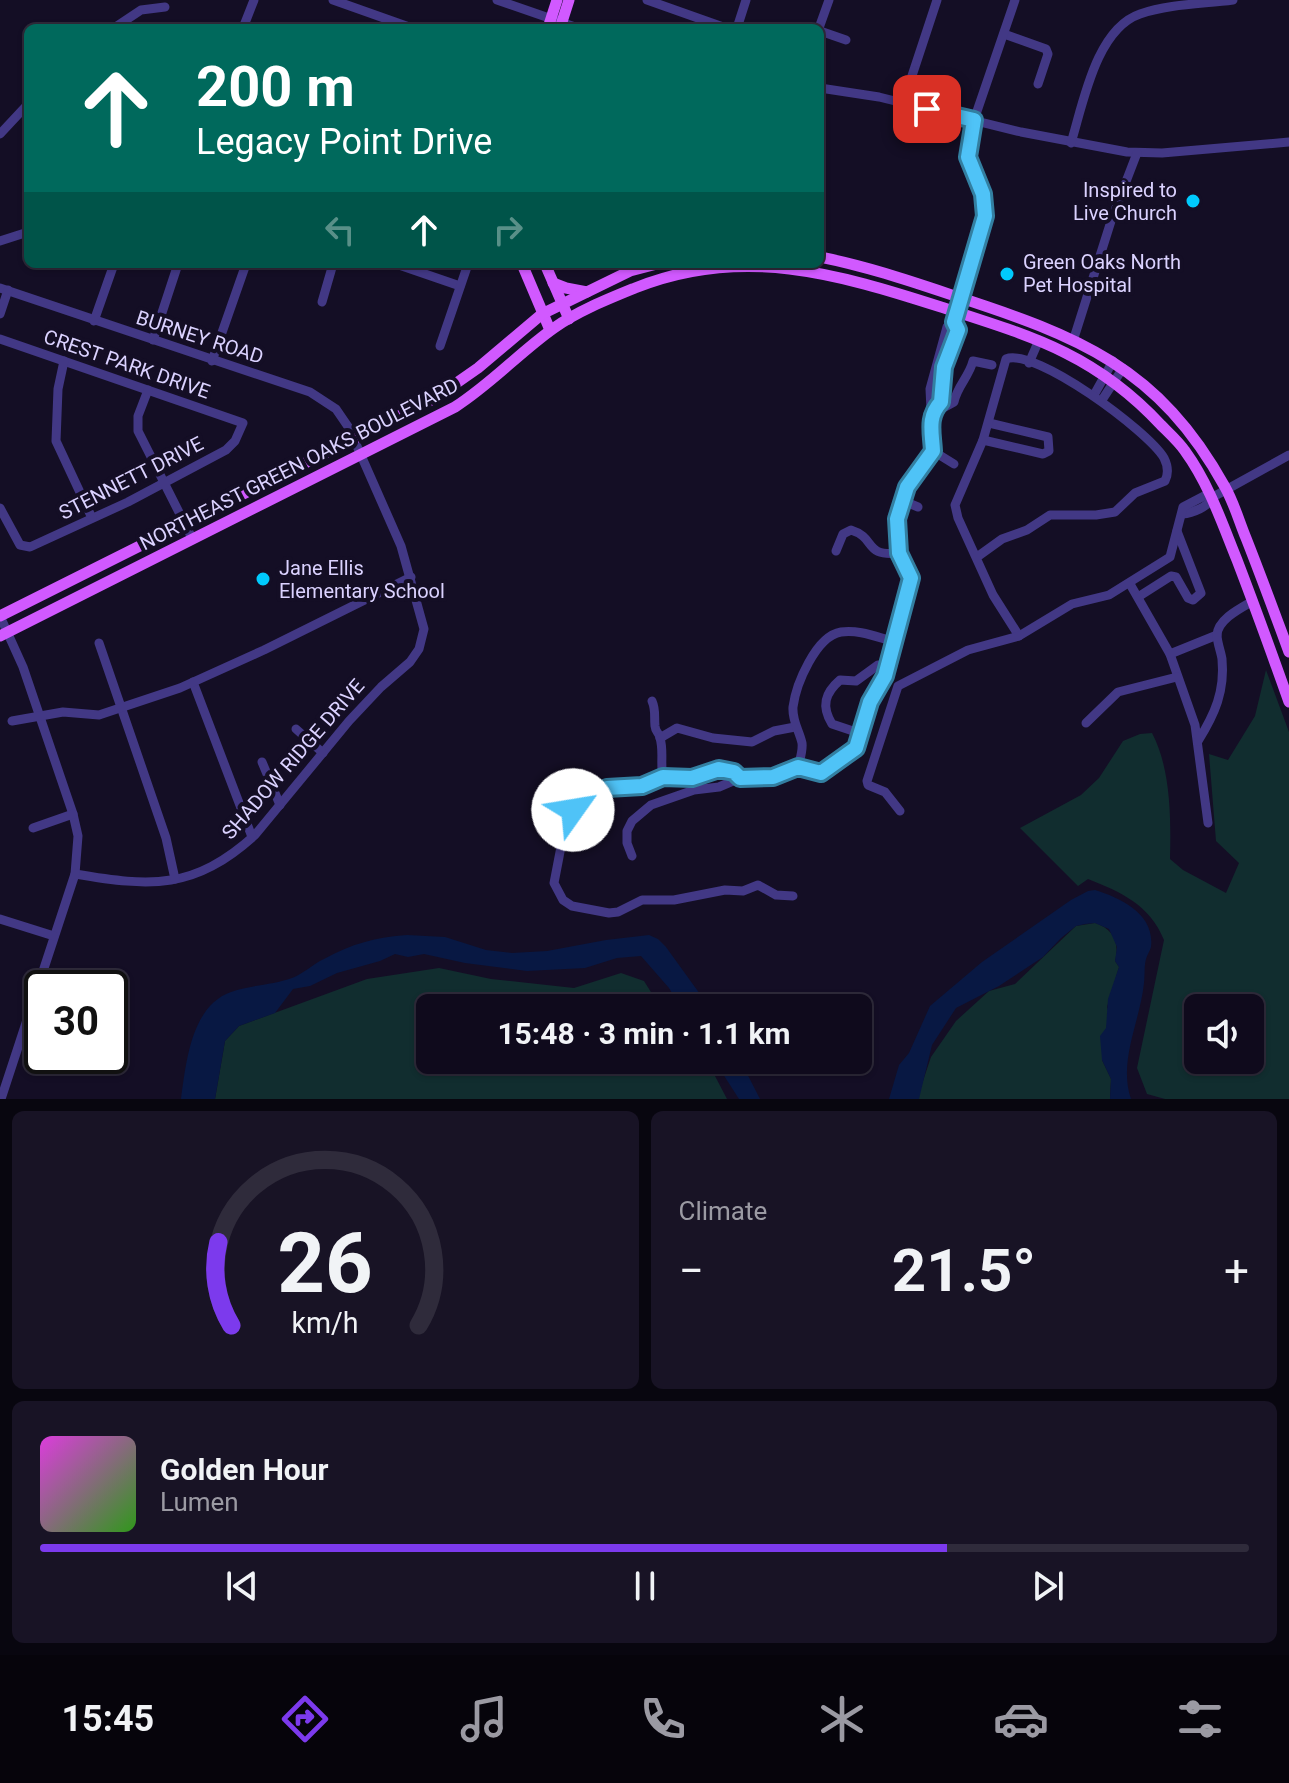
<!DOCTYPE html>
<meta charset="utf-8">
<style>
body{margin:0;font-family:Roboto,sans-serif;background:#181325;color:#f1f3f6;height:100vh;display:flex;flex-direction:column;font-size:30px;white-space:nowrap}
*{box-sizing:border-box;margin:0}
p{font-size:26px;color:#9b9aa3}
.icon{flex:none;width:44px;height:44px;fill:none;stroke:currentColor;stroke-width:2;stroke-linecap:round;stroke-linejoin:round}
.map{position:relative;height:1099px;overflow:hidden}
.details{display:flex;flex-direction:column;gap:12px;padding:12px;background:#08060f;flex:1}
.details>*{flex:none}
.top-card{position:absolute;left:24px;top:24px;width:800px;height:244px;border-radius:12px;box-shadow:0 2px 6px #0004,0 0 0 2px #2f2b3b;background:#00695c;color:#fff;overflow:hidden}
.fabs{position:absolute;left:1184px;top:994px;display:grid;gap:16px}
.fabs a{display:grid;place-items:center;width:80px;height:80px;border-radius:12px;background:#0f0a1c;box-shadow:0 2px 6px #0004,0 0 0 2px #2f2b3b;font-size:40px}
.speed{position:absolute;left:24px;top:970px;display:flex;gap:16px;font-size:40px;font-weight:700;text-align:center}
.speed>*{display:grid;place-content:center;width:104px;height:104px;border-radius:50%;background:#0f0a1c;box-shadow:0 2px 6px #0004,0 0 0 2px #2f2b3b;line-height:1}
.speed .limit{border:4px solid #111;border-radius:12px;background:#fff;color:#111}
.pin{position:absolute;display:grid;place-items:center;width:68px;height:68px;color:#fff;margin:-34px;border-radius:16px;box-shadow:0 4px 12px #0006}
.me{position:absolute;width:88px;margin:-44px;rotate:58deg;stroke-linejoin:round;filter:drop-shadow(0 0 6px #0008)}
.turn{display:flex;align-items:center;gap:28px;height:168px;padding:0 40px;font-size:36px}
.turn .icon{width:104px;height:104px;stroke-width:2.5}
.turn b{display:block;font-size:56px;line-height:68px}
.lanes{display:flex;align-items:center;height:76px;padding:0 40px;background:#0003;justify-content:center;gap:40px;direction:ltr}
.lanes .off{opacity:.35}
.big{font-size:60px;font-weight:700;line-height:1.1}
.details .tile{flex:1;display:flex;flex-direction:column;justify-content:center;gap:12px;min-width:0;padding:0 28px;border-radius:12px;background:#181325}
.details .dial{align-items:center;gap:0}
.dial svg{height:208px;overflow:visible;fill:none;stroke:#2f2b3b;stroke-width:7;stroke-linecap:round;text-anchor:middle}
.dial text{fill:#f1f3f6;stroke:none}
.song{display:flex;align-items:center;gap:24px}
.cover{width:96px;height:96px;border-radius:12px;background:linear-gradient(135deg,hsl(300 70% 55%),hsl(110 70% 35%))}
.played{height:8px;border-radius:4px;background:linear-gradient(90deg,#7c3aed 75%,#2f2b3b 75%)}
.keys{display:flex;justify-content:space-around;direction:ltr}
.heat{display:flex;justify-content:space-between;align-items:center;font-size:44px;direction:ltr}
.details .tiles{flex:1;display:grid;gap:12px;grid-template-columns:1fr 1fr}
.tile:last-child{grid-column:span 2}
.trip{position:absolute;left:416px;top:994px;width:456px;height:80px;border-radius:12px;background:#0f0a1c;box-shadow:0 2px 6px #0004,0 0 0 2px #2f2b3b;font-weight:700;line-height:80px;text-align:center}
.dock{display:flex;height:128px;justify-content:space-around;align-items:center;background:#06040b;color:#9b9aa3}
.dock .icon{width:56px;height:56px}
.dock .selected{color:#7c3aed}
.dock b{font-size:36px;color:#f1f3f6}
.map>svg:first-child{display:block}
.green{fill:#112d2f;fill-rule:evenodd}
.water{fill:#081843}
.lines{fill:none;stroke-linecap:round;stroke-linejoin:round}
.minor{stroke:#423885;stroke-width:9}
.major{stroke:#d159ff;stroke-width:11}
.route-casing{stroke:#337fa1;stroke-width:20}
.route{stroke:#4fc3f7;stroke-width:14}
.poi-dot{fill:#00cafd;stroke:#140e25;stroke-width:3}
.labels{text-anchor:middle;stroke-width:8;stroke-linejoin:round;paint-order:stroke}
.poi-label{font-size:20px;fill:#dbd2ff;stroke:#140e25;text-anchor:start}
.street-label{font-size:20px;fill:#dbd2ff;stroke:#140e25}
</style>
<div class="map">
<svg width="1289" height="1099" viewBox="0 0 1289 1099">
<rect width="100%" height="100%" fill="#140e25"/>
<!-- green -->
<g class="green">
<path d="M 1266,670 L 1289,732 L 1289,1099 L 1165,1099 L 1147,1094 L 1137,1068 L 1164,940 C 1150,905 1121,892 1088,879 L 1078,886 L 1020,828 L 1081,795 L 1099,778 L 1123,741 L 1140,734 L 1152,733 C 1171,769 1171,819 1170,859 L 1183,870 L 1226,893 L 1239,863 L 1216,841 L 1209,754 L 1228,760 L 1255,716 ZM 1198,1008 L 1250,1008 L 1250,1060 L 1198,1060 Z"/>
<path d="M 1095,923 C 1113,929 1120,942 1115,961 L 1119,967 L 1107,1007 L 1109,1013 L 1102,1060 L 1111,1079 L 1110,1099 L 917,1099 L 931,1057 L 956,1021 L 989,991 L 1015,984 L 1076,926 Z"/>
<path d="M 439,968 L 491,979 L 574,988 L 621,973 L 644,981 L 661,1008 L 430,1008 L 430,1060 L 702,1060 L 715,1076 L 727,1099 L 215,1099 L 225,1041 L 239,1026 L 367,979 Z"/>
</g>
<!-- water -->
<g class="water">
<path d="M 1095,890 C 1121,898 1155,914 1151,947 C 1150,951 1147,955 1146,959 C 1144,966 1145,975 1144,983 C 1140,1022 1118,1061 1131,1099 L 1110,1099 L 1111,1079 L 1102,1060 L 1100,1036 L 1106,1028 L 1108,999 L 1119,967 L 1115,961 L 1117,947 L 1109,929 L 1095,923 L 1085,924 L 1076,926 L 1061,938 L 1043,957 L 999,986 L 956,1008 L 932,1045 L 919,1099 L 889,1099 L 899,1065 L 909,1053 L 930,1006 L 982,962 L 1071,900 L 1088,891 Z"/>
<path d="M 407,935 L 445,937 L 486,950 L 512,953 L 547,951 L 606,940 L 649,935 L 658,939 L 666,947 L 710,1008 L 681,1008 L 669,988 L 641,956 L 617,958 L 585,968 L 527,971 L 465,963 L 424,954 L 408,957 L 395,954 L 380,961 L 337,973 L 310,986 L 293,989 L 275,1013 L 239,1026 L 225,1041 L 215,1099 L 181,1099 C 186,1063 191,1006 231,992 C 251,985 273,985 292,978 C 303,974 313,964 324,959 C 351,944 376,937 407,935 Z"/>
<path d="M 714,1060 L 740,1060 L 760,1099 L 739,1099 Z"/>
</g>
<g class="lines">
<!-- minor -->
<g class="minor">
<path d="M 333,0 L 412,28"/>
<path d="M 497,0 L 578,28"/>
<path d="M 647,0 L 726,28"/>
<path d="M 114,28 L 141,10 L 165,7"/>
<path d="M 243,28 L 254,0"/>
<path d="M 737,28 L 746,0"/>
<path d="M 819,28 L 829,0"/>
<path d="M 820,31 L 846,40"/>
<path d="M 1004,34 L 1046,49 L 1048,54 L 1038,84"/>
<path d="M 820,88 L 879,97 L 1021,132 L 1127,152 L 1162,153 L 1289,142"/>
<path d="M 903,103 L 937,0"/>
<path d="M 0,134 L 28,104"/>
<path d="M 1071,143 C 1083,104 1096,29 1140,14 C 1169,4 1203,4 1233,0"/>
<path d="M 0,241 L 28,232"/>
<path d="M 396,264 L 460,286"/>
<path d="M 0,288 L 310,392 L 336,409 L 349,428 L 401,546 L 424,629 L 419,649 L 410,662 L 381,687 L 349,721 L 255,835 C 194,890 152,887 75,874"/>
<path d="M 322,302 L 333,264"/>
<path d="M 0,314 L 8,290"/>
<path d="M 94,321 L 114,264"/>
<path d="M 1074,338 L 1112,218 L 1137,153"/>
<path d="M 0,339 L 243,423 L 235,441 L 226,450 L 128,502 L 30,547 L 20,545 L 0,508"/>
<path d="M 153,340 L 178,264"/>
<path d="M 440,346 L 468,264"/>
<path d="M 64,361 L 58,389 L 56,441 L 92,518"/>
<path d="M 212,361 L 246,264"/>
<path d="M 1029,363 L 1039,340"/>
<path d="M 148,390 L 138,416 L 138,431 L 192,538"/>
<path d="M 1094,395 L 1113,361"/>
<path d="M 1102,400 L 1123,368"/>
<path d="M 933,411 L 941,402 L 944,367 L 958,330 L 954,323"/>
<path d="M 932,414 L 954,402 C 957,386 969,377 973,361 L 992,365"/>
<path d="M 983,440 L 1043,454 L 1049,451 L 1048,437 L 989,423"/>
<path d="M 933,451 L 954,464"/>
<path d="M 901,500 L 918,507"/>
<path d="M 1182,514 C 1193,513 1208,507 1213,497 L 1289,455"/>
<path d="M 836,551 L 843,534 L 851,530 C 877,538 863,557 899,553"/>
<path d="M 977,557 L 1002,539 L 1027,530 L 1050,515 L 1096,515 L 1115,512 L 1135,493 L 1165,481 C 1169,473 1168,466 1164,458 C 1148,431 1035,347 1006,359 L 983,440 L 955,505 L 958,518 L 993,595 L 1019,636"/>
<path d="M 1130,584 L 1170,654 L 1195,725 L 1208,823"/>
<path d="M 1138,597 L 1171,576 L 1176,577 L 1188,598 L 1193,600 L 1201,593 L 1177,531"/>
<path d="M 0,616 L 23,667 L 73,814 L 78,836 L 75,874 L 1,1099"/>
<path d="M 99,643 L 166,838 L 175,879"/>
<path d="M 1170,654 L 1217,635"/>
<path d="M 193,682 L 252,837"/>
<path d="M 652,701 C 656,710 654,716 655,726 C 656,734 658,730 660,738 C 664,751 660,764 663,777"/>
<path d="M 12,721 L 63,712 L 99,715 L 180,688 L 264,650 L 411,577"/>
<path d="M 1086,723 L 1118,692 L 1177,677"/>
<path d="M 296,729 L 323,753"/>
<path d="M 859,733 L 832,724 C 821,706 825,693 840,680 L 856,681 L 878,665 L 889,665"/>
<path d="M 660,738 L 677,728 L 713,738 L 752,742 L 774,731 L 795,727"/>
<path d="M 1198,741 C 1215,714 1225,691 1222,659 C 1221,652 1217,642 1217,635 C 1218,619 1241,608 1253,601"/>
<path d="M 262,762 L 280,805"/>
<path d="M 798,767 C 800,759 803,751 802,743 C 799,730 792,721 793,707 C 796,684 816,636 841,632 C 859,629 879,638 896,642"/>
<path d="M 740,778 L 734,772 L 719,769 L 700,777 L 663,777 L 642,786 L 607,788 L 589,795 L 573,810 L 565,826 L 554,883 L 563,900 L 572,906 L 609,913 L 618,912 L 642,900 L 674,900 L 725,890 L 743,891 L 758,885 L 776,895 L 793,896"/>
<path d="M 900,811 L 885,792 L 868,785 L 867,781 L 898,686 L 968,650 L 1019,636 L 1072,604 L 1109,595 L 1170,557 L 1183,507 L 1204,496 L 1213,497"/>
<path d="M 33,828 L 73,814"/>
<path d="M 632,856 L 627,843 L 627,831 L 632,821 L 651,805 L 694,790 L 719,787 L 740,778 L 784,775 L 798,767 L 821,773 L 859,743 L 870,702 L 885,676 L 896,642 L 911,578 L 899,553 L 897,519 L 907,487 L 933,451 L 930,389 L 947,327 L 954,322 L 985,216 L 983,194 L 968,157 L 968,146 L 974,120 L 1015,0"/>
<path d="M 0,919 L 54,936"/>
</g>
<!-- major -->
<g class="major">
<path d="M 548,28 L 557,0"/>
<path d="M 560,28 L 569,0"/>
<path d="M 820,257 C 866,266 910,281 955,296 C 1078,336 1159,367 1225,487 C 1234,503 1239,521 1246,538 C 1261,576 1275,614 1289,652"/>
<path d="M 522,264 L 550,330"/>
<path d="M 545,264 L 569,319"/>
<path d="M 553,283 L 566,288 L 587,292"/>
<path d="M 0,616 L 435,398 L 478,368 L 542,314 L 630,271 L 657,264"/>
<path d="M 0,636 L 455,407 C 491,384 520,352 554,328 C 578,311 608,299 635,288 C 742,245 838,274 941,307 C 1031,336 1095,354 1161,425 C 1169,433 1179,442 1185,451 C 1209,484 1222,523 1237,560 C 1255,607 1272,654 1289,702"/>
</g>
</g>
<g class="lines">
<defs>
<path id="route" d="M 573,810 L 589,795 L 607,788 L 642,786 L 663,777 L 692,778 L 719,769 L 734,772 L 740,778 L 773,777 L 798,767 L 821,773 L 856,748 L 870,702 L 885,676 L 911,578 L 899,553 L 897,519 L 907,487 L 933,451 C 932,432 927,417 941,402 L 944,367 L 958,330 L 954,322 L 985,216 L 983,194 L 968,157 L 974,120 L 927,109"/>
</defs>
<!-- route casing -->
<use href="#route" class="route-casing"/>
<!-- route -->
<use href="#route" class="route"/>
</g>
<!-- markers -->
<g class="poi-dot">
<circle cx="1193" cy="201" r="8"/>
<circle cx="1007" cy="274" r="8"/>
<circle cx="263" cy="579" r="8"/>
</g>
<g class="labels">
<!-- poi labels -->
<g class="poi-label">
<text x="1177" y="197" text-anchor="end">Inspired to<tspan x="1177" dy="23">Live Church</tspan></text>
<text x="1023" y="269">Green Oaks North<tspan x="1023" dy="23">Pet Hospital</tspan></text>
<text x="279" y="575">Jane Ellis<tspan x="279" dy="23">Elementary School</tspan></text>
</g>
<!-- street labels -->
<g class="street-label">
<text transform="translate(200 337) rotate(18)" y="7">BURNEY ROAD</text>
<text transform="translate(127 364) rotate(19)" y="7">CREST PARK DRIVE</text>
<text transform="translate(299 464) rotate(-27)" y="7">NORTHEAST GREEN OAKS BOULEVARD</text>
<text transform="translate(131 478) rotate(-27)" y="7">STENNETT DRIVE</text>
<text transform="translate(293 759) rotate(-49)" y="7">SHADOW RIDGE DRIVE</text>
</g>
</g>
</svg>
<div class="fabs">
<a><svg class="icon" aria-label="sound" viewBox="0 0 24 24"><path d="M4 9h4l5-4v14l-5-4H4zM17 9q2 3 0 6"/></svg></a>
</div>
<div class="speed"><div class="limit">30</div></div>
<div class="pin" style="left:927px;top:109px;background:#d93025"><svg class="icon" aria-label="arrive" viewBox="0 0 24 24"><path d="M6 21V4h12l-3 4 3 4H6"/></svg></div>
<svg class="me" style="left:573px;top:810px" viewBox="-20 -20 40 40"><circle r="19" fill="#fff"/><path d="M0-13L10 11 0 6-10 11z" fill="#4fc3f7"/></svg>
<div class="trip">15:48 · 3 min · 1.1 km</div>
<div class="top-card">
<div class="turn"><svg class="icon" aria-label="ahead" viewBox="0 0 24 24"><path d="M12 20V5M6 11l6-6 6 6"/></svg><div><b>200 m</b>Legacy Point Drive</div></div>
<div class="lanes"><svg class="icon off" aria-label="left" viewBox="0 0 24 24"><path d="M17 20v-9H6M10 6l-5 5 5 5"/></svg><svg class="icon" aria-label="ahead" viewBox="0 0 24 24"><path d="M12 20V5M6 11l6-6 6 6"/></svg><svg class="icon off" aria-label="right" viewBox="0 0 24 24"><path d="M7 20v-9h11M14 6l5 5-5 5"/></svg></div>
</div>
</div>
<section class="details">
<div class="tiles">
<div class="tile dial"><svg viewBox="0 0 100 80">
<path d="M14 69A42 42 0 1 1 86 69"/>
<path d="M14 69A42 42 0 0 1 9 37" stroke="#7c3aed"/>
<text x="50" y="56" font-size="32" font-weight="700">26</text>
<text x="50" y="72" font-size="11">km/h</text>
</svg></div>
<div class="tile"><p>Climate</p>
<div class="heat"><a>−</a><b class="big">21.5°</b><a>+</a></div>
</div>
<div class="tile">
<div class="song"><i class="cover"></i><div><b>Golden Hour</b><p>Lumen</p></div></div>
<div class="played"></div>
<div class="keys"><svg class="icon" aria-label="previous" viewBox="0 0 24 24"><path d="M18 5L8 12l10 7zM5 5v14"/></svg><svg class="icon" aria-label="pause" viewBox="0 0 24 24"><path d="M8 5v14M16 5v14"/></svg><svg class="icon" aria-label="next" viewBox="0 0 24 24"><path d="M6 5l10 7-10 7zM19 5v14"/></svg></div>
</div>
</div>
</section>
<nav class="dock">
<b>15:45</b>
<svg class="icon selected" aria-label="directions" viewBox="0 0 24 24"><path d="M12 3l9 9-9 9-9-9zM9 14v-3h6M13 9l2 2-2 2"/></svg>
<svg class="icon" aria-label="music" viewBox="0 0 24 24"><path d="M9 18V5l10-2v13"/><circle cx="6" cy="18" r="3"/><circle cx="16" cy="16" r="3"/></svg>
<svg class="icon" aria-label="phone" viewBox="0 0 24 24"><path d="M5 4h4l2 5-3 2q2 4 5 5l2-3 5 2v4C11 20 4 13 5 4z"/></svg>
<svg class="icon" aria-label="climate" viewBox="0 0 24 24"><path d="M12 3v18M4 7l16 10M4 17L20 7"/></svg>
<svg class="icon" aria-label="car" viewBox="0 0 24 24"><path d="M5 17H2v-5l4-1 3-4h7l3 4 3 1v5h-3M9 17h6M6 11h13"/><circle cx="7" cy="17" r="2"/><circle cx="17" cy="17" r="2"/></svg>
<svg class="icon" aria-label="filters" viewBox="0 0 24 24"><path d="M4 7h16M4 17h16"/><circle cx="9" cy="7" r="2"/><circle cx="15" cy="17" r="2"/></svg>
</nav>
